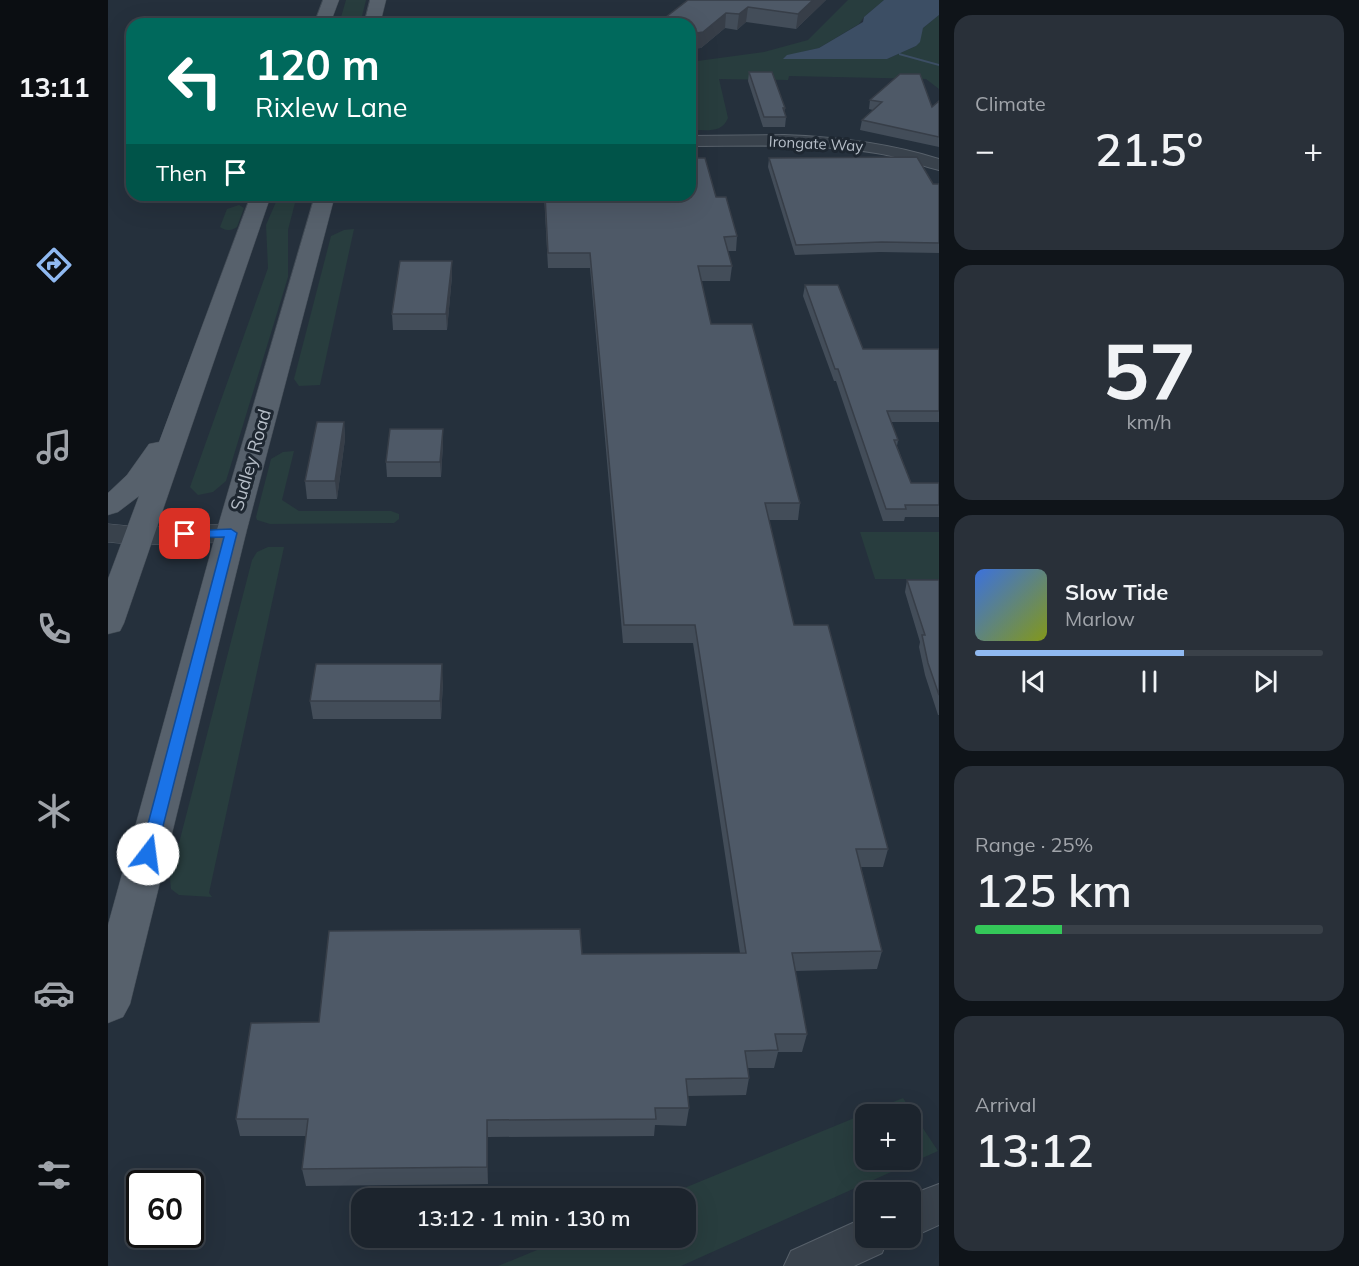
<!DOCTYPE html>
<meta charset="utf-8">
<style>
body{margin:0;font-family:Mulish,sans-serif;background:#293039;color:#f1f3f6;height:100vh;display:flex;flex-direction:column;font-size:22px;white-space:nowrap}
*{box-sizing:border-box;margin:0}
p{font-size:20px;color:#a0a4aa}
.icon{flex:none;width:33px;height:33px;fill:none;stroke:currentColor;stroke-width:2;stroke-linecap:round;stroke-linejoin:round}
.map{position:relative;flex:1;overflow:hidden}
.side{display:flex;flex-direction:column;gap:15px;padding:15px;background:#0f1419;width:420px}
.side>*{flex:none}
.top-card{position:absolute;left:18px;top:18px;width:570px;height:183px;border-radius:18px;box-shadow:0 6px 24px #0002,0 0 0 2px #3a4149;background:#00695c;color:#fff;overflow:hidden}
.controls{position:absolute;left:747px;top:1104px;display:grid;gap:12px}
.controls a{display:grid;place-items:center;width:66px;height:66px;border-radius:12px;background:#1c242d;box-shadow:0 6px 24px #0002,0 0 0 2px #3a4149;font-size:30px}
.speed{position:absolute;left:18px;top:1170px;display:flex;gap:12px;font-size:30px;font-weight:700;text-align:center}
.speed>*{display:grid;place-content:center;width:78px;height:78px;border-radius:50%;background:#1c242d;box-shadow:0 6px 24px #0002,0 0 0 2px #3a4149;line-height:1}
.speed .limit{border:3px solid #111;border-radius:9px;background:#fff;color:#111}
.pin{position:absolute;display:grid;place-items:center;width:51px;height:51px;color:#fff;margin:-26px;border-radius:12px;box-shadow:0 3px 9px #0006}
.me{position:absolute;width:66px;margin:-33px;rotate:15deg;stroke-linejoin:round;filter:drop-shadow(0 0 4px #0008)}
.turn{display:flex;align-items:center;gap:21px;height:126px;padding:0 30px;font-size:27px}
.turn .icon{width:78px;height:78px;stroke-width:2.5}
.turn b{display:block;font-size:42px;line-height:51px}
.then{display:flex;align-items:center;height:57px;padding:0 30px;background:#0003;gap:12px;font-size:22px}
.big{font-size:45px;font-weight:600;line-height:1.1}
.side .card{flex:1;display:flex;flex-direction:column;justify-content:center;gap:9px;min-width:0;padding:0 21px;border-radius:18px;background:#293039}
.side .dial{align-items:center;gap:0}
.dial b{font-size:78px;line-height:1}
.song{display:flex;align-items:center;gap:18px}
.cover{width:72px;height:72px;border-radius:9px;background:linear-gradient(135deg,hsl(220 70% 55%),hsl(70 70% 35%))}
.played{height:6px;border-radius:3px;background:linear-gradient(90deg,#90b9f1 60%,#3a4149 60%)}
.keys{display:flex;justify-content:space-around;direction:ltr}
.heat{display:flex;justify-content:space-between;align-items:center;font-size:33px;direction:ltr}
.charge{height:9px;border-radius:4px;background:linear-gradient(90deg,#34c759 25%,#3a4149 0)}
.trip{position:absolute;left:243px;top:1188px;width:345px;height:60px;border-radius:18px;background:#1c242d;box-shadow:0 6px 24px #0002,0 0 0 2px #3a4149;font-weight:600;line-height:60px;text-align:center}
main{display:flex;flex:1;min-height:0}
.tab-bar{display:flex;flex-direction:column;width:108px;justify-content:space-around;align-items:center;background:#0b0e12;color:#a0a4aa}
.tab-bar .icon{width:42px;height:42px}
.tab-bar .active{color:#90b9f1}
.tab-bar b{font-size:27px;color:#f1f3f6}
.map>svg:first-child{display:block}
.green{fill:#283d3e;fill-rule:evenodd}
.water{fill:#3c4e64}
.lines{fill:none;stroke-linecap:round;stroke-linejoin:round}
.stream{fill:#3c4e64;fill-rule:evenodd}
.minor-casing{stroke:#57606a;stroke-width:2}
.tertiary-casing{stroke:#57606a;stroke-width:1}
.primary-casing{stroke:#424b55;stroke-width:1}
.minor{fill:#39424c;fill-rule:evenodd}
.tertiary{fill:#39424c;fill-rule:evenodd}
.primary{fill:#57616c;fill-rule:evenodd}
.wall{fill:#434d59}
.shaded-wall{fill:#373e48}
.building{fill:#4e5967;stroke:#373e48;stroke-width:1.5}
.route{fill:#1a73e8;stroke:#114b97;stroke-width:1.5}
.labels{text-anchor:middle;stroke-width:6;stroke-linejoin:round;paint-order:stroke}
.far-street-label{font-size:15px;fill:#b5bdc7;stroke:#1e2731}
.street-label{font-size:18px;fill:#b5bdc7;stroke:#1e2731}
</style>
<main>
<nav class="tab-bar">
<b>13:11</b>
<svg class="icon active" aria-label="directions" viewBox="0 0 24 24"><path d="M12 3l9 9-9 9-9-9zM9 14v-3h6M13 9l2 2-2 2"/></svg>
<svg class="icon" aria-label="music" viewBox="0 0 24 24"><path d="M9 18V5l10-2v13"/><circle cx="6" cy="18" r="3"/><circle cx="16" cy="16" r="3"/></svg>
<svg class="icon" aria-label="phone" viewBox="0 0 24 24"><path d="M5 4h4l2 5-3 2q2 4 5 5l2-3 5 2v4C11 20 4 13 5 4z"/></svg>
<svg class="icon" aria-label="climate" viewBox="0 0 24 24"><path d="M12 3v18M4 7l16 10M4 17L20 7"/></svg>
<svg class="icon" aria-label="car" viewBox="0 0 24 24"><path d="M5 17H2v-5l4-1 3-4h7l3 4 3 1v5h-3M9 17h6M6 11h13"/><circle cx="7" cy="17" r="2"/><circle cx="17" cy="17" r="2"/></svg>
<svg class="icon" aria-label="filters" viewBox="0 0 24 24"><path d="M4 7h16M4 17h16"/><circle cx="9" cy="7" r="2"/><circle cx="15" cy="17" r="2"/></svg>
</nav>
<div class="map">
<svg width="831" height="1266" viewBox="0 0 831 1266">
<rect width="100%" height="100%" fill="#25303c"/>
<!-- green -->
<g class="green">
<path d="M 238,0 L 258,0 L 252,24 L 231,24 Z"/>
<path d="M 740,0 L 776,0 L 756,17 L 751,24 L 711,48 L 694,52 L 779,59 L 808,46 L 815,28 L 831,15 L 831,89 L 818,79 L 681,76 L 680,80 L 611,79 L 620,118 C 614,133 600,130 585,130 L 582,121 L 582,62 L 656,52 L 700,40 Z"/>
<path d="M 171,195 L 189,195 L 180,230 L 180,277 L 118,481 L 105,492 L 90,495 L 82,487 L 160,268 L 158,225 Z"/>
<path d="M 131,205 L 136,208 L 129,227 C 124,231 117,231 112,227 L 119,209 Z"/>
<path d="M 246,229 L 212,385 L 191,386 L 186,379 L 223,236 L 236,230 Z"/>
<path d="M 186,451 L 174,500 L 191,511 L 283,511 L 291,514 L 291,519 L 286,523 L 162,524 L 149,520 L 148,517 L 163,459 L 175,452 Z"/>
<path d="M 752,532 L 831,532 L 831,579 L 767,579 Z"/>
<path d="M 160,547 L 176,547 L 101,893 L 104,897 L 71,895 L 63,889 L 62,878 L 144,560 L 149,552 Z"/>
<path d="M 795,1098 L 830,1151 L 573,1266 L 390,1266 L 458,1238 L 578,1238 L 578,1198 L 552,1198 ZM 758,1114 L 802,1114 L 802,1160 L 758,1160 Z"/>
</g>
<!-- water -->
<path class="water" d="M 776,0 L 831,0 L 831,15 L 815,28 L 812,42 L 808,46 L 779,59 L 675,59 L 679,55 L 711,48 L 755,22 L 756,17 Z"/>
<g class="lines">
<!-- stream -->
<path class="stream" d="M 791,53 L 831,64 L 831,66 L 791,55 Z"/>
<defs>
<g id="minor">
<path d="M 676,135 C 730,137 780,143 831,159 L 831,170 C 810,165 790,156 768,153 C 707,143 644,146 582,146 L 582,136 Z"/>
<path d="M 831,1184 L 831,1225 L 802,1238 L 801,1238 L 802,1195 Z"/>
<path d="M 758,1217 L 758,1238 L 780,1238 L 774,1253 L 746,1266 L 676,1266 L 683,1251 Z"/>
</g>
<path id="tertiary" d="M 0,524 L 31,527 L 123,524 L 134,527 L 138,533 L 134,539 L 123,542 L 31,545 L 0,542 Z"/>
<g id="primary">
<path d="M 215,0 L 231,0 L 222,24 L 206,24 Z"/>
<path d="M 262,0 L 278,0 L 272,24 L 256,24 Z"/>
<path d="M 143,195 L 163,195 L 16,623 L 12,631 L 0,634 L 0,579 L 31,496 L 10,512 L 0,515 L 0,493 L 19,475 L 41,444 L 51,442 Z"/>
<path d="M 207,195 L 227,195 L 138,533 L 22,1004 L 15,1017 L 0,1023 L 0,925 L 108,533 Z"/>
</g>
</defs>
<!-- minor casing -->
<use href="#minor" class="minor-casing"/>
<!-- tertiary casing -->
<use href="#tertiary" class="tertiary-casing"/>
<!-- primary casing -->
<use href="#primary" class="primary-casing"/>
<!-- minor -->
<use href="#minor" class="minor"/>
<!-- tertiary -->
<use href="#tertiary" class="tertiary"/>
<!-- primary -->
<use href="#primary" class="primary"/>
</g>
<!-- wall -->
<g class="wall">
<path d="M 580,0 L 718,0 L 688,29 L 638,22 L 629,30 L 617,28 L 593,48 L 582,49 L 582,24 Z"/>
<path d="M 641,72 L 677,108 L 676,112 L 678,117 L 677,127 L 655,127 L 640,81 Z"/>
<path d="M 762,100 L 824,107 L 831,101 L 831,147 L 752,130 L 754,120 L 765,110 L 761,109 Z"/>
<path d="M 661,158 L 825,184 L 831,184 L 831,253 L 772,252 L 687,255 L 660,167 Z"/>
<path d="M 297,195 L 337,195 L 336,201 L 297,201 Z"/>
<path d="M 436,195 L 582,195 L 608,197 L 629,236 L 628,251 L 620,251 L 624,266 L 622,281 L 593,281 L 603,324 L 692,503 L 690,520 L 661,520 L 686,625 L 780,849 L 775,867 L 753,867 L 774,951 L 769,969 L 687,971 L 699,1034 L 694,1052 L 670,1052 L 666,1068 L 640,1068 L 641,1078 L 638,1095 L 580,1096 L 581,1108 L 578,1126 L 547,1125 L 546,1136 L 380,1137 L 380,1184 L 198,1186 L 194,1169 L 198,1136 L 132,1136 L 128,1119 L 211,1022 L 474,954 L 632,953 L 585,643 L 515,643 L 482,268 L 440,268 Z"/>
<path d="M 344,276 L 339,330 L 285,330 L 284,314 Z"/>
<path d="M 697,285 L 755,349 L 831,349 L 831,422 L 783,422 L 790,440 L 789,446 L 803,483 L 831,483 L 831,517 L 797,517 L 796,521 L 775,521 L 728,381 L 726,381 L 695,296 Z"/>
<path d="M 236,422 L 237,439 L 229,499 L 199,499 L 197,481 Z"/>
<path d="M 335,443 L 333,477 L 279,477 L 278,462 Z"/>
<path d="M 799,580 L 831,580 L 831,715 L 830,715 L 817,675 L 811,647 L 812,642 L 797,592 Z"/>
<path d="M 335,682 L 333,719 L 205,719 L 202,701 Z"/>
</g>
<!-- shaded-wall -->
<g class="shaded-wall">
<path d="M 705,0 L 718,0 L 688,29 L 690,14 Z"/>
<path d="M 640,7 L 638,22 L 629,30 L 631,14 Z"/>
<path d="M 618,13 L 617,28 L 593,48 L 582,49 L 583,34 Z"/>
<path d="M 344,261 L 344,276 L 339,330 L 338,314 Z"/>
<path d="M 236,422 L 237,439 L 229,499 L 227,481 Z"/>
<path d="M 335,429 L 335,443 L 333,477 L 332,462 Z"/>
<path d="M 334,664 L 335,682 L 333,719 L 332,701 Z"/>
<path d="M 379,1120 L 380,1137 L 380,1184 L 379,1167 Z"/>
</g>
<!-- building -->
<g class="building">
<path d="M 580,0 L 705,0 L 690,14 L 640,7 L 631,14 L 618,13 L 595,32 L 582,34 L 582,24 L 549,24 Z"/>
<path d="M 319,22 L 381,24 L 319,24 Z"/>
<path d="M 641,72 L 664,72 L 677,108 L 675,108 L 678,117 L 656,117 Z"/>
<path d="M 792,74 L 812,74 L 824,107 L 831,101 L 831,137 L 754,120 L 774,102 L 762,100 Z"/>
<path d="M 809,157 L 825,184 L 831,184 L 831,243 L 774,242 L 688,245 L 661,158 Z"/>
<path d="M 582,158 L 597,158 L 608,197 L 618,197 L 629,236 L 616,237 L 624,266 L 590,266 L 603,324 L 644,324 L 692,503 L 657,503 L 686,625 L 720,625 L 780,849 L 748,849 L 774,951 L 684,953 L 699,1034 L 667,1034 L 670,1050 L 637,1051 L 641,1078 L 578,1079 L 581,1108 L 547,1108 L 548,1119 L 379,1120 L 379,1167 L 194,1169 L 200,1119 L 128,1119 L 143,1023 L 211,1022 L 221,931 L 472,929 L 474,954 L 638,953 L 587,625 L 516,625 L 482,253 L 440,253 L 437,195 L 582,195 Z"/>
<path d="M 292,261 L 344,261 L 338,314 L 284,314 Z"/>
<path d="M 697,285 L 730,285 L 755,349 L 831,349 L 831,411 L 779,411 L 790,440 L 786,440 L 803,483 L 831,483 L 831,505 L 797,505 L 798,509 L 778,509 L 730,369 L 727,369 Z"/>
<path d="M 209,422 L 236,422 L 227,481 L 197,481 Z"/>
<path d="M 282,429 L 335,429 L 332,462 L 278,462 Z"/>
<path d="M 799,580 L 831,580 L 831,695 L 820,663 L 814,635 L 817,635 Z"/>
<path d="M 208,664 L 334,664 L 332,701 L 202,701 Z"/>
</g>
<!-- route -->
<path class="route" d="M 123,529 L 129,533 L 48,854 L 45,859 L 40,860 L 34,859 L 32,854 L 116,537 L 77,538 L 71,534 L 77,531 Z"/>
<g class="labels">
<!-- far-street labels -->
<g class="far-street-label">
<text transform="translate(708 144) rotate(3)" y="5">Irongate Way</text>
</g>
<!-- street labels -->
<g class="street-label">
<text transform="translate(143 460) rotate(-74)" y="6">Sudley Road</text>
</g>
</g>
</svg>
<div class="controls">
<a>+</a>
<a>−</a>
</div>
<div class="speed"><div class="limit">60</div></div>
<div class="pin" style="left:77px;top:534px;background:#d93025"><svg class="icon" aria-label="arrive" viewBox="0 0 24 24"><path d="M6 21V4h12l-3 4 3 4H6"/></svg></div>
<svg class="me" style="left:40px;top:854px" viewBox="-20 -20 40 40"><circle r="19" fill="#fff"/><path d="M0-13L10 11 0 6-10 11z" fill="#1a73e8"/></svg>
<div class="trip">13:12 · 1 min · 130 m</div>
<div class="top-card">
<div class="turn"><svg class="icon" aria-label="left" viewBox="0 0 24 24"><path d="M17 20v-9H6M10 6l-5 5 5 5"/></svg><div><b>120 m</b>Rixlew Lane</div></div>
<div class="then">Then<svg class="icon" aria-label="arrive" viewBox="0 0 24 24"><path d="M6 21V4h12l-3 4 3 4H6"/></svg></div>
</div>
</div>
<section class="side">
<div class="card"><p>Climate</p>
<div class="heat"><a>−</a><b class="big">21.5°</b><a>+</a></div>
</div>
<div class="card dial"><b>57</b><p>km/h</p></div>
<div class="card">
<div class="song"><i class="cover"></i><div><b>Slow Tide</b><p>Marlow</p></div></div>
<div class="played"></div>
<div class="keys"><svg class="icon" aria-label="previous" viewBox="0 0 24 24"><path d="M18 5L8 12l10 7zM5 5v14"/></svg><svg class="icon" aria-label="pause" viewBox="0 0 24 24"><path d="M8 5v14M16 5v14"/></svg><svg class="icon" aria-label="next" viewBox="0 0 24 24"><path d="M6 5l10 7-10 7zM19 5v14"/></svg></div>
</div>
<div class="card"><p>Range · 25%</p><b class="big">125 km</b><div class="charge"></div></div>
<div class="card"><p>Arrival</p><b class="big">13:12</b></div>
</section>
</main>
